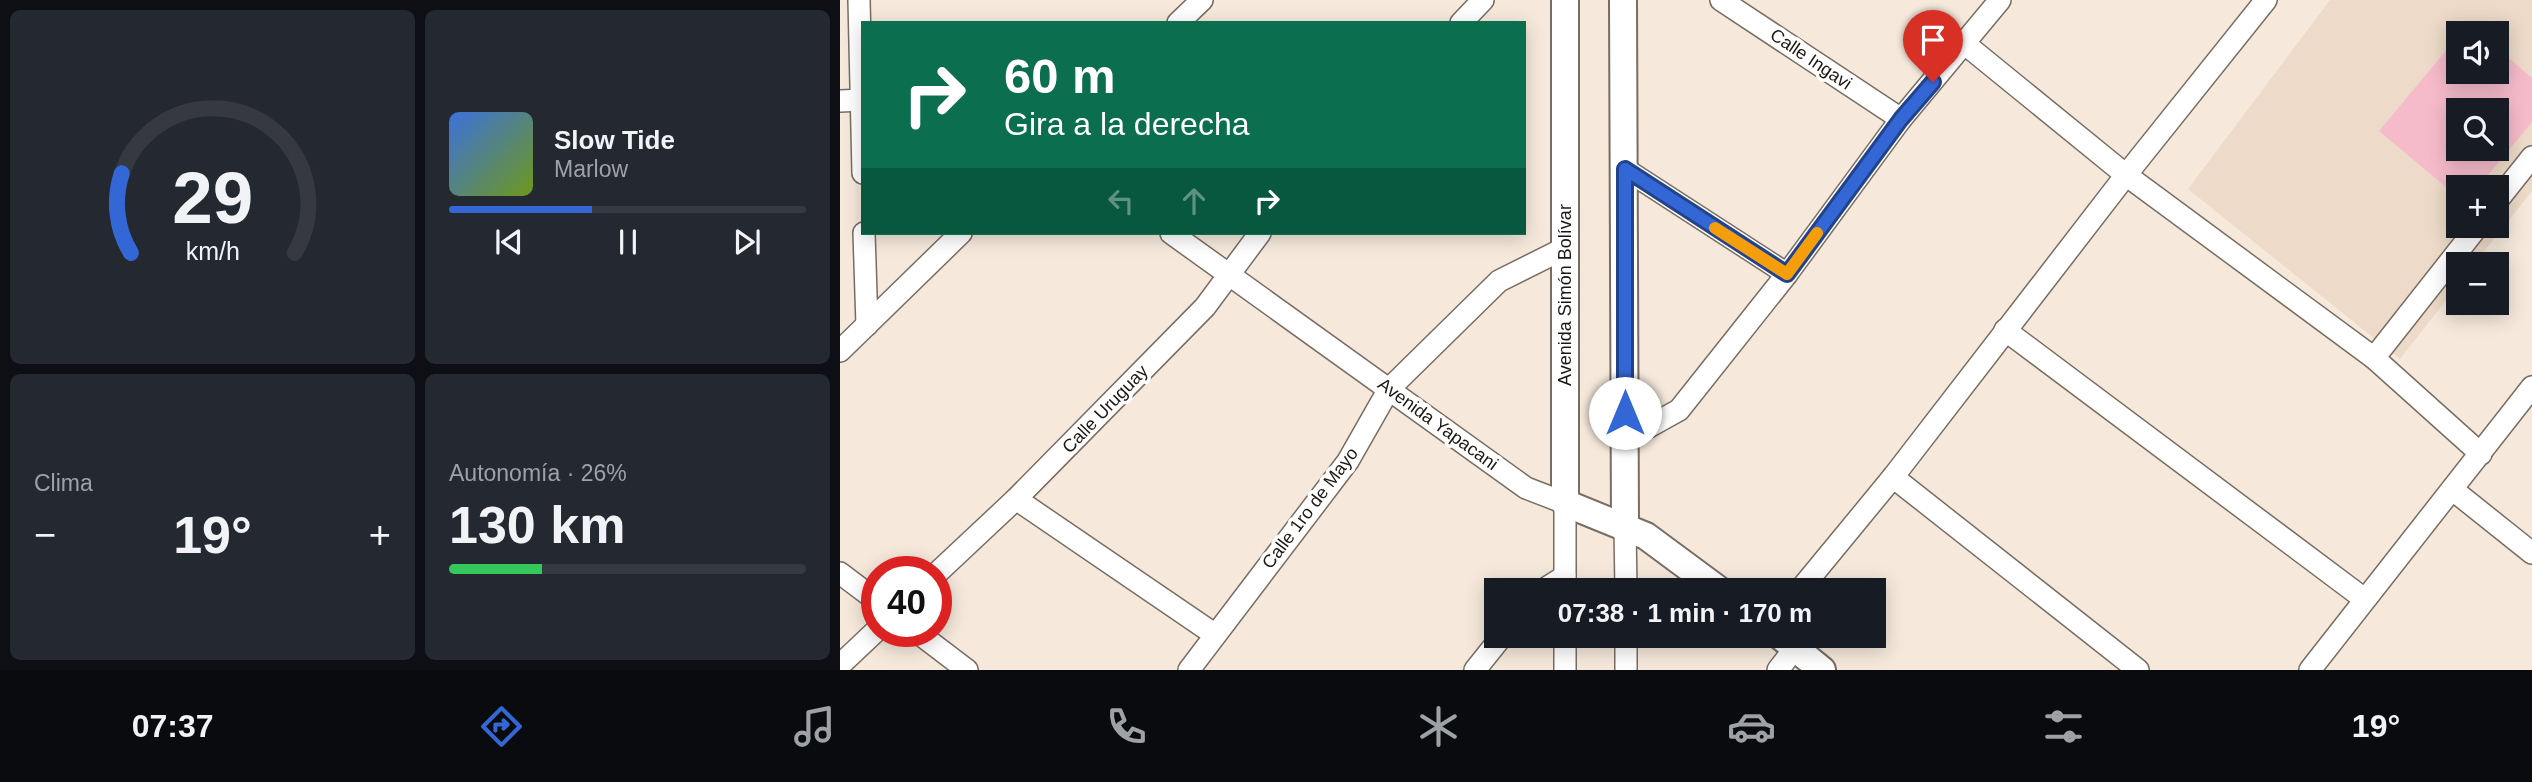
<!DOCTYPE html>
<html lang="es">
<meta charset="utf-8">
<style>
body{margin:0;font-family:Helvetica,sans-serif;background:#242831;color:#f1f3f6;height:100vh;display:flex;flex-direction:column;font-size:26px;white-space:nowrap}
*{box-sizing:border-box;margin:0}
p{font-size:23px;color:#9ea1a6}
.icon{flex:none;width:38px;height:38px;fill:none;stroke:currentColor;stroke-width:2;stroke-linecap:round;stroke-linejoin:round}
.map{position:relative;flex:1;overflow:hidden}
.side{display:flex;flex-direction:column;gap:10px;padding:10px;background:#0d0f14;width:840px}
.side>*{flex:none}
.hud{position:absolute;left:21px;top:21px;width:665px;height:214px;border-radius:0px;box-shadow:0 4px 18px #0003;background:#0b6e4f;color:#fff;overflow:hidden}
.fabs{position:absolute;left:1606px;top:21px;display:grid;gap:14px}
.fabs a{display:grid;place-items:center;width:63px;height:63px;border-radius:0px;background:#171b24;box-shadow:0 4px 18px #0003;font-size:35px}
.speed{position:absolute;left:21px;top:556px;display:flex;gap:14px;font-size:35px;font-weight:700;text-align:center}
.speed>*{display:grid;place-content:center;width:91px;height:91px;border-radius:50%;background:#171b24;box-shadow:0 4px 18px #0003;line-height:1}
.speed .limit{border:10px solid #d22;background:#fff;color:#111}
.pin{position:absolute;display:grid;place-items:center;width:60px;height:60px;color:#fff;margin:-72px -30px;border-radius:50% 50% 50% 0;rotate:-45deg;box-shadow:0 0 7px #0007}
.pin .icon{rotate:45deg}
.me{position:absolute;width:77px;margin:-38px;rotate:0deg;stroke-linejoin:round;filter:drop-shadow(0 0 5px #0008)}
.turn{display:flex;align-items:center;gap:24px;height:147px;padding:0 28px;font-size:32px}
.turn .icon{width:91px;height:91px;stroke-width:2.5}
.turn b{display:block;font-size:49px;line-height:60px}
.lanes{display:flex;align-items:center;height:66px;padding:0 28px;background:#0003;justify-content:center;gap:35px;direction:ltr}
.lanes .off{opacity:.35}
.big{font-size:52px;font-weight:600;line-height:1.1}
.side .tile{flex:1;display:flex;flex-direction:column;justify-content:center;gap:10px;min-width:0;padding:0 24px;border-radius:10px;background:#242831}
.side .dial{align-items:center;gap:0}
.dial svg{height:182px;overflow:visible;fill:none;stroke:#363941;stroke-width:7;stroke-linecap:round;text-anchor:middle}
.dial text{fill:#f1f3f6;stroke:none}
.song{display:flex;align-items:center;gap:21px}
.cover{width:84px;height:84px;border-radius:10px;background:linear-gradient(135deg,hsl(220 70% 55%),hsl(80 70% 35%))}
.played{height:7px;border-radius:4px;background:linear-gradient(90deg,#3467d6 40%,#363941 40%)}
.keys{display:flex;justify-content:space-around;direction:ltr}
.heat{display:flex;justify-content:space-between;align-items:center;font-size:38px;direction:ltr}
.charge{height:10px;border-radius:5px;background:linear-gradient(90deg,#34c759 26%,#363941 0)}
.side .tiles{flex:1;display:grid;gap:10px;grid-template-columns:repeat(2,1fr)}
.trip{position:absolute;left:644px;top:578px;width:402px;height:70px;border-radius:0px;background:#171b24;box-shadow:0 4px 18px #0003;font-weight:600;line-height:70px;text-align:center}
.tabs{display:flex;height:112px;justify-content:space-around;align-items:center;background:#090b0e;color:#9ea1a6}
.tabs .icon{width:49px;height:49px}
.tabs .on{color:#3467d6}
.tabs b{font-size:32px;color:#f1f3f6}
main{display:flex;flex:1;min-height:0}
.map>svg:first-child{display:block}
.built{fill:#eddac8;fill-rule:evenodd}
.green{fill:#f6bbcb;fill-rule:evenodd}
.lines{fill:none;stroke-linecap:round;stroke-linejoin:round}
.minor-casing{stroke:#786d62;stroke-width:24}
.tertiary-casing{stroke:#786d62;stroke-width:30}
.minor{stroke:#fff;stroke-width:21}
.tertiary{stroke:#fff;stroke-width:26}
.route-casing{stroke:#22438b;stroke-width:18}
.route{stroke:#3467d6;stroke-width:12}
.slow{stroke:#f59e0b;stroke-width:12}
.labels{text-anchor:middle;stroke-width:7;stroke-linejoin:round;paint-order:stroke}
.street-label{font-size:18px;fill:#1b1713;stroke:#fff}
</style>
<main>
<section class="side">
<div class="tiles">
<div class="tile dial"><svg viewBox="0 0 100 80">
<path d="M14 69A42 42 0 1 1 86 69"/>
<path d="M14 69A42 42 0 0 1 10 34" stroke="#3467d6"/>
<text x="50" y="56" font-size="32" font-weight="700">29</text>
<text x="50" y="72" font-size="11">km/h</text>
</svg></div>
<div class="tile">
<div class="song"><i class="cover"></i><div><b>Slow Tide</b><p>Marlow</p></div></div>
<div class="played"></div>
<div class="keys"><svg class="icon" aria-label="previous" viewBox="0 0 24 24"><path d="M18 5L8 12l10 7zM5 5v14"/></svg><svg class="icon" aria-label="pause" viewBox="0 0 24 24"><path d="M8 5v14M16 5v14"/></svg><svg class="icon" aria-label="next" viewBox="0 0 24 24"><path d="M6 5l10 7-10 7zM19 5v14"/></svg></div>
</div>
<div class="tile"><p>Clima</p>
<div class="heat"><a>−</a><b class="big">19°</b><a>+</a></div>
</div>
<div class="tile"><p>Autonomía · 26%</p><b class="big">130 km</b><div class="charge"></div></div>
</div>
</section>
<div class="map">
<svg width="1692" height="670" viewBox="0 0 1692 670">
<rect width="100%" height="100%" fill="#f6e9dc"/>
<!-- built -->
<path class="built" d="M 1490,0 L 1692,0 L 1692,191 L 1634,264 L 1619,264 L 1619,284 L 1560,359 L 1348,189 ZM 1619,33 L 1657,33 L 1657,72 L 1619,72 ZM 1619,110 L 1657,110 L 1657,149 L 1619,149 ZM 1619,187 L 1657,187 L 1657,226 L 1619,226 Z"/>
<!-- green -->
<path class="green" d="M 1619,35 L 1619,72 L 1657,72 L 1657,48 L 1692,78 L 1692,122 L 1638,187 L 1619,187 L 1619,198 L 1539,131 ZM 1619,110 L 1657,110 L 1657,149 L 1619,149 Z"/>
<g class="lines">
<defs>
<g id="minor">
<path d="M 19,0 L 23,173"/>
<path d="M 881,0 L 1061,119"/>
<path d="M 338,23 L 362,0"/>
<path d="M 621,23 L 643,0"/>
<path d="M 1125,44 L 1286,175 L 1534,358 L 1641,454"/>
<path d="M 0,101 L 23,100"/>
<path d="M 785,169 L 947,274"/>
<path d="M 1657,201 L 1692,157"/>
<path d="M 24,233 L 27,325"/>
<path d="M 331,233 L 686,488 L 725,503 L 725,590"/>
<path d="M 1165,330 L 1523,598"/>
<path d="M 0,351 L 121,233"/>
<path d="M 1534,358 L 1638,226"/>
<path d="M 785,440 L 839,410 L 947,274 L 1061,119 L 1160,0"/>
<path d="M 1053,477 L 1298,670"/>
<path d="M 1613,490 L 1692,553"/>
<path d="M 176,499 L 374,634"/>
<path d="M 785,527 L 786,590"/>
<path d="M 0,573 L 37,601"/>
<path d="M 96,574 L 176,499 L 365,307 L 420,233"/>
<path d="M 703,590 L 725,576"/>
<path d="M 960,590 L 1053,477 L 1286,175 L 1426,0"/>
<path d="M 77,632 L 127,670"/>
<path d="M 725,635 L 725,670"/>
<path d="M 786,635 L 786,670"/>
<path d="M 0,665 L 37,630"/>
<path d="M 349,670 L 508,461 L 549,389 L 659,281 L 725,248"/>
<path d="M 635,670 L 663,635"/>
<path d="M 938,670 L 955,648"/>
<path d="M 1470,670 L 1692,387"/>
</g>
<g id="tertiary">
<path d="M 725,0 L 725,503 L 806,536 L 879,590"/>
<path d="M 783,0 L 785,527"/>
<path d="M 939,635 L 982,670"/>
</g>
</defs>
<!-- minor casing -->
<use href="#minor" class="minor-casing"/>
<!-- tertiary casing -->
<use href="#tertiary" class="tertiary-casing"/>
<!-- minor -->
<use href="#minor" class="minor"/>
<!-- tertiary -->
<use href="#tertiary" class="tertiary"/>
</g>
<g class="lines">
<defs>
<path id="route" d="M 785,413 L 785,169 L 947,274 L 1061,119 L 1093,82"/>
</defs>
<!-- route casing -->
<use href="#route" class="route-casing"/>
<!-- route -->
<use href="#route" class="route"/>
<!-- slow -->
<path class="slow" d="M 875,228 L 947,274 L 977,233"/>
</g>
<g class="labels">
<!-- street labels -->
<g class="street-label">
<text transform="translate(971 59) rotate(34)" y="6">Calle Ingavi</text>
<text transform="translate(725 295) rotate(-90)" y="6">Avenida Simón Bolívar</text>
<text transform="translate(265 409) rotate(-46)" y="6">Calle Uruguay</text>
<text transform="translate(598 424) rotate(36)" y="6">Avenida Yapacani</text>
<text transform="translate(470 508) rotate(-53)" y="6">Calle 1ro de Mayo</text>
</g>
</g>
</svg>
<div class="fabs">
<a><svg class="icon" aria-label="sound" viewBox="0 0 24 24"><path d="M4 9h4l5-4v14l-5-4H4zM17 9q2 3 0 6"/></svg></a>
<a><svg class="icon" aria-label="search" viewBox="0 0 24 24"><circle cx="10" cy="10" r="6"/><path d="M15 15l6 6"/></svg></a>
<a>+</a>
<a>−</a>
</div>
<div class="speed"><div class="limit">40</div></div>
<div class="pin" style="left:1093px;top:82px;background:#d93025"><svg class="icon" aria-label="arrive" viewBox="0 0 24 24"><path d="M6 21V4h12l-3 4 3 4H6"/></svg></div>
<svg class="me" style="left:785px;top:413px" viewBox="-20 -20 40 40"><circle r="19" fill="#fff"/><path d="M0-13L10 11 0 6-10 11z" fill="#3467d6"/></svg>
<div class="trip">07:38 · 1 min · 170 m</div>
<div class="hud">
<div class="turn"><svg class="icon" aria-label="right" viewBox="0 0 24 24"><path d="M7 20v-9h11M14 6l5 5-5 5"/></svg><div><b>60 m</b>Gira a la derecha</div></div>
<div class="lanes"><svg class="icon off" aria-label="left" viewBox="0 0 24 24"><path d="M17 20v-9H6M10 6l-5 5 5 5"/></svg><svg class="icon off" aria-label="ahead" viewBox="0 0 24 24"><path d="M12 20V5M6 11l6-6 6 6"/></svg><svg class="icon" aria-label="right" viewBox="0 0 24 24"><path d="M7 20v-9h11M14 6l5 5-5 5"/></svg></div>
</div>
</div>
</main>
<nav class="tabs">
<b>07:37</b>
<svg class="icon on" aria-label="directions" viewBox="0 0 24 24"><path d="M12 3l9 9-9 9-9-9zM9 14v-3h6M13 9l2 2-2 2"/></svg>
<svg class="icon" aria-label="music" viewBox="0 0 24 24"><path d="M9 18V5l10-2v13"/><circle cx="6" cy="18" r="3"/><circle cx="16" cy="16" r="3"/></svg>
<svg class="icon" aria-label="phone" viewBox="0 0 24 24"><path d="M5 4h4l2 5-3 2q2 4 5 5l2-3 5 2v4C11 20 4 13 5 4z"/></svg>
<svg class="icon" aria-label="climate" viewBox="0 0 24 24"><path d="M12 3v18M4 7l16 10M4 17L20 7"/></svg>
<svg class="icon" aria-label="car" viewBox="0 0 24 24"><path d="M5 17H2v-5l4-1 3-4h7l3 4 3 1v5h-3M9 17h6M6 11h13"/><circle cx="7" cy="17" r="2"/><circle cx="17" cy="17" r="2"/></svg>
<svg class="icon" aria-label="filters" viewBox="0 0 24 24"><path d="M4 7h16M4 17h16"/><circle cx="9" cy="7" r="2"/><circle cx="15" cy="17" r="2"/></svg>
<b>19°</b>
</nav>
